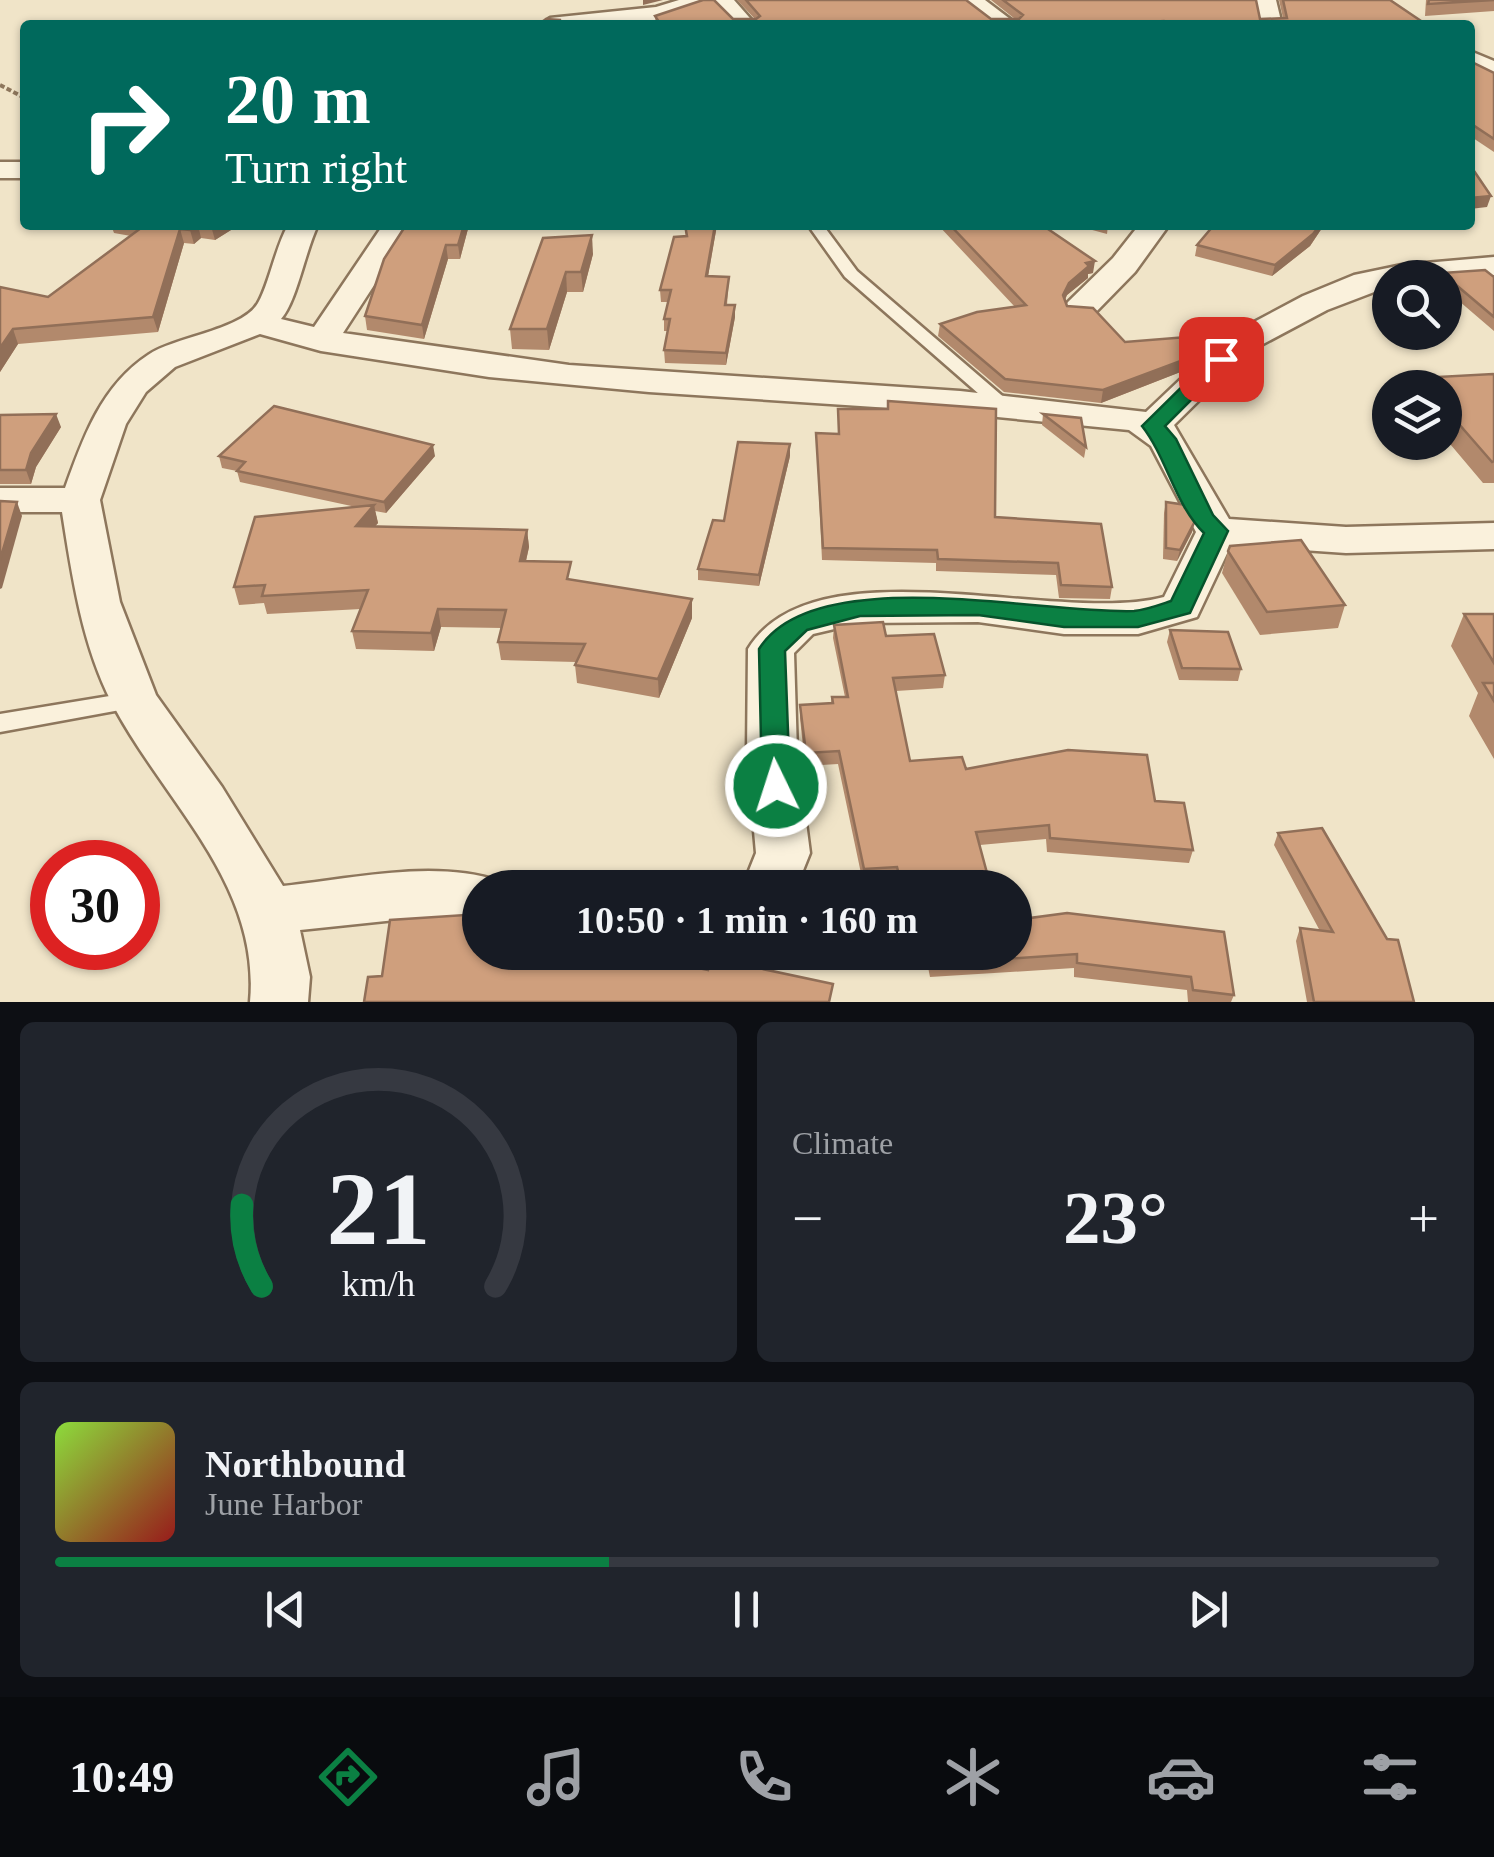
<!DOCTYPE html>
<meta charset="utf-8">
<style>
body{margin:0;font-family:Georgia,serif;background:#20242c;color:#f1f3f6;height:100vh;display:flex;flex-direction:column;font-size:38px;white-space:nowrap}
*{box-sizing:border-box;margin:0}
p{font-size:32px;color:#9ea1a6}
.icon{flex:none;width:55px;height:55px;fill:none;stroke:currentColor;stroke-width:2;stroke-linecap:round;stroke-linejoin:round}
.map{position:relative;height:1002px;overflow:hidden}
.sheet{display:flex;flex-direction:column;gap:20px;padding:20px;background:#0d0f14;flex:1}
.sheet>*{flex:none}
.top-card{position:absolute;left:20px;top:20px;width:1455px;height:210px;border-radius:10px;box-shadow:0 2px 8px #0004;background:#00695c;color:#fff;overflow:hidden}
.buttons{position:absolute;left:1372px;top:260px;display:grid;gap:20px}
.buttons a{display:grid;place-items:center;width:90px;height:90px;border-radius:50%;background:#171b24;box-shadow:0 2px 8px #0004;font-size:50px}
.speed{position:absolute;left:30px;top:840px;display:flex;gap:20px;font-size:50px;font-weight:700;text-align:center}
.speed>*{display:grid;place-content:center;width:130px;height:130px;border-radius:50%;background:#171b24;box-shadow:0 2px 8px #0004;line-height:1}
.speed .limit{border:15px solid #d22;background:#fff;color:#111}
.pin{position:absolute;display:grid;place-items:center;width:85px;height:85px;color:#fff;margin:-42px;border-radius:20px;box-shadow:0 5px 15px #0006}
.me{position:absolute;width:110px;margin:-55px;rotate:356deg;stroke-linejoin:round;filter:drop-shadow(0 0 8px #0008)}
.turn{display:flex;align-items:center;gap:35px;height:210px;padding:0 40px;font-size:45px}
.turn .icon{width:130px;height:130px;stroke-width:2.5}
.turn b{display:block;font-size:70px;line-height:85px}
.big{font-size:75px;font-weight:600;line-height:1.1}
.sheet .card{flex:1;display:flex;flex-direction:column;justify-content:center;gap:15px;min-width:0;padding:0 35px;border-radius:15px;background:#20242c}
.sheet .dial{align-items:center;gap:0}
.dial svg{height:260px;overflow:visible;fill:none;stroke:#363941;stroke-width:7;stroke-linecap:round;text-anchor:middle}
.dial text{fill:#f1f3f6;stroke:none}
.song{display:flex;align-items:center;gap:30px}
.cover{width:120px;height:120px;border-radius:15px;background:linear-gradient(135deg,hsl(90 70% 55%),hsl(0 70% 35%))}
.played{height:10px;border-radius:5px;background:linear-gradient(90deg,#0b8043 40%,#363941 40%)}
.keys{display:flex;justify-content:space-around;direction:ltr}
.heat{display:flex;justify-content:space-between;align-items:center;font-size:55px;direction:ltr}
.sheet .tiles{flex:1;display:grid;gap:20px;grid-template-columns:1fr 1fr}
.card:last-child{grid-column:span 2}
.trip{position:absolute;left:462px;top:870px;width:570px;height:100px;border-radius:50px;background:#171b24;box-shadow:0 2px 8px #0004;font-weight:600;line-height:100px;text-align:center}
.tabs{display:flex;height:160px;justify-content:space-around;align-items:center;background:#090b0e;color:#9ea1a6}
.tabs .icon{width:70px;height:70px}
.tabs .current{color:#0b8043}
.tabs b{font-size:45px;color:#f1f3f6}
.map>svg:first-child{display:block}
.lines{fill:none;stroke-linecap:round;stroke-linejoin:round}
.lane-casing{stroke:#8d765c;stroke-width:5}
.street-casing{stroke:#8d765c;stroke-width:5}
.path{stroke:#8d765c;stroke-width:4;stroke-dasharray:5 2.5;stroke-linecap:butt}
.lane{fill:#faf1dc;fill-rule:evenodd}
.street{fill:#faf1dc;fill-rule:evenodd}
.wall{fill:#b2896c}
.shaded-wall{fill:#916f58}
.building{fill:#cf9f7d;stroke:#916f58;stroke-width:2.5}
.route{fill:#0b8043;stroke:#07532c;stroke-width:2.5}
</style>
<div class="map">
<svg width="1494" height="1002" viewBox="0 0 1494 1002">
<rect width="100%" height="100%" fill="#f0e4c8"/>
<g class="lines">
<defs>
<g id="lane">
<path d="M 808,225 L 823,225 L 857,271 L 1007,400 L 1010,404 L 1007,408 L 995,408 L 845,277 Z"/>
<path d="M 134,692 L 142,694 L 146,700 L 142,706 L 0,732 L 0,714 Z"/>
</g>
<g id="street">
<path d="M 679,0 L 734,0 L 756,25 L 733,25 L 712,2 C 666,31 593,25 539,25 L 550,18 L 656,7 Z"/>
<path d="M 960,0 L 985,0 L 1018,25 L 992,25 Z"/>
<path d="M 1254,0 L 1276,0 L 1282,25 L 1260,25 Z"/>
<path d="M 1470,51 L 1494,61 L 1494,78 L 1470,68 Z"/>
<rect x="0" y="162" width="25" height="16"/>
<path d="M 288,225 L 318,225 C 305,251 297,301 281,319 L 314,327 L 383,225 L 413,225 L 343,333 L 569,365 L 960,391 L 1146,412 L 1224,338 L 1303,296 L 1354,275 L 1402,265 L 1494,257 L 1494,275 L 1445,280 L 1390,278 L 1390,286 L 1327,310 L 1248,352 L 1174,425 L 1229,519 L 1346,527 L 1494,523 L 1494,549 L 1346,553 L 1231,545 L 1197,617 L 1138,634 L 1064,634 L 978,622 L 860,623 L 813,634 L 794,653 L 797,753 L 810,853 L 796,888 L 742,888 L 756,853 L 747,753 L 748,649 C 814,540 1058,626 1164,597 L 1196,532 L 1151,446 L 1129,430 L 936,411 L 649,392 L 489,377 L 321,351 L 260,334 L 175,367 L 146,392 L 126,424 L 100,500 L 120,602 L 156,695 L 222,787 L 283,886 C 351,879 434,859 499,881 L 503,888 L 480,888 L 480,919 L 424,917 L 300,930 L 310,977 L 308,1002 L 250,1002 C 261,883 163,801 112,703 C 82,645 72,576 62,512 L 0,512 L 0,488 L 65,488 C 83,438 101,386 148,355 C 174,337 243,330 258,303 C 269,284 275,249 288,225 Z"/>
<path d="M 1139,225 L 1169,225 L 1135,272 L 1092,316 L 1068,316 L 1064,309 L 1068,302 L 1113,258 Z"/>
</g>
</defs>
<!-- lane casing -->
<use href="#lane" class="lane-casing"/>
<!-- street casing -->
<use href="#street" class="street-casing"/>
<!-- path -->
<path class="path" d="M 0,85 L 25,98"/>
<!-- lane -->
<use href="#lane" class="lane"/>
<!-- street -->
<use href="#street" class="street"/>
</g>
<!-- wall -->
<g class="wall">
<path d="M 737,0 L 966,0 L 991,19 L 1015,19 L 991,0 L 1256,0 L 1260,19 L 1283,18 L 1279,0 L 1390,0 L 1427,25 L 656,25 L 655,16 L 755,19 Z"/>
<path d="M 1426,0 L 1494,0 L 1494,11 L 1425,16 Z"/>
<path d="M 1470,56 L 1472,62 L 1494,73 L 1494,152 L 1470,136 Z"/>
<path d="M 111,225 L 239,225 L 215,240 L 201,238 L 194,244 L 184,243 L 158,332 L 18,344 L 0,372 L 0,287 L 48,297 L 131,236 L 114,233 Z"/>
<path d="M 469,225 L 460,259 L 448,259 L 424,339 L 367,330 L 365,316 Z"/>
<path d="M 480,225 L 556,225 L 481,229 Z"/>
<path d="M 684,225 L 717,225 L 708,276 L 729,277 L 727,305 L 735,305 L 735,317 L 726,365 L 665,363 L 664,350 L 668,331 L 664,331 L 664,319 L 668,302 L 661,302 L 660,290 L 686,236 Z"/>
<path d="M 938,225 L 1042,225 L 1093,273 L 1088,274 L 1088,278 L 1067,295 L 1065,300 L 1067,306 L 1125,342 L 1209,347 L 1183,371 L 1101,403 L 1004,392 L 938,336 L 940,324 L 1015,307 Z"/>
<path d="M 1074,225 L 1108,225 L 1107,234 Z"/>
<path d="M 1174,225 L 1324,225 L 1310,246 L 1272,276 L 1195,256 L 1197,245 L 1212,227 L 1174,229 Z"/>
<path d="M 543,238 L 593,254 L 583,292 L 567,292 L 549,350 L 512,349 L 510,329 Z"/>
<path d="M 1442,273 L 1494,277 L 1494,331 L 1445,289 L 1445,278 L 1440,278 Z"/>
<path d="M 1494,375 L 1494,483 L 1483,483 L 1445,438 L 1445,388 L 1415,388 L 1418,378 Z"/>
<path d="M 888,401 L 995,517 L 1112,587 L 1110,599 L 1059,598 L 1056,575 L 936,571 L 936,563 L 822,560 L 816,433 L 838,434 L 838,409 L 887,409 Z"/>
<path d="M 1043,414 L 1086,447 L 1084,458 L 1042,425 Z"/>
<path d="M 0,415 L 61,427 L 36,467 L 31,484 L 0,484 Z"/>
<path d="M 219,456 L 435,456 L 386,513 L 375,511 L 378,523 L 375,526 L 527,530 L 529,547 L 526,561 L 572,580 L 692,599 L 692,618 L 659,698 L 577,683 L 575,665 L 576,662 L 501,660 L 498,642 L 502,628 L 441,627 L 434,651 L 356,649 L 352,631 L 361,609 L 267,614 L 264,603 L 239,605 L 234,587 L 356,507 L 240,482 L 237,471 L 222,468 Z"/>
<path d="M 790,456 L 759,586 L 698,580 L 698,569 L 724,521 Z"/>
<path d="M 1166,502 L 1192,532 L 1177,561 L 1163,559 L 1164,513 Z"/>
<path d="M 1228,551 L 1345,605 L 1338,628 L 1260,635 L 1222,573 Z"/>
<path d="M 1464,614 L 1494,614 L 1494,759 L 1469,716 L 1478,693 L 1451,646 Z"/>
<path d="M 834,625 L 886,636 L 945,675 L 943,688 L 896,691 L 910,761 L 1155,801 L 1193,850 L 1189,863 L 1047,852 L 1046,839 L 980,845 L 991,888 L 897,888 L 896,881 L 863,883 L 838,764 L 805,766 L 800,718 L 800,705 L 831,703 L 832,697 L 845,697 L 833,638 Z"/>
<path d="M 1170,630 L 1241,669 L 1238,681 L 1179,680 L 1167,642 Z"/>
<path d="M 1278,833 L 1414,1002 L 1307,1002 L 1296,941 L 1300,928 L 1320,931 L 1274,845 Z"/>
<path d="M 1067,913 L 1234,995 L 1231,1002 L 1188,1002 L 1187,990 L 1074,977 L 1074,968 L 930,977 L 925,952 L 1015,952 Z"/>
</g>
<!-- shaded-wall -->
<g class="shaded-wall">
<path d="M 643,0 L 663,0 L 643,5 Z"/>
<path d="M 1491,196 L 1487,207 L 1470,209 L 1470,198 Z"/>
<path d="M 196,225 L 198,225 L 201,238 L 194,244 L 190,230 Z"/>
<path d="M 213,225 L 239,225 L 215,240 L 211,226 Z"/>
<path d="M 464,225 L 469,225 L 460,259 L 458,245 Z"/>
<path d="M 715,225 L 717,225 L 706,288 L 706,276 Z"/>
<path d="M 1320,225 L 1324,225 L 1310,246 L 1272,276 L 1275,265 Z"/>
<path d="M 180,229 L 184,243 L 158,332 L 153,317 Z"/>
<path d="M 592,235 L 593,254 L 583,292 L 581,272 Z"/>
<path d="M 446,245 L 448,259 L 424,339 L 422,325 Z"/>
<path d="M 1095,261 L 1093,273 L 1088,274 L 1088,278 L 1067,295 L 1061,307 L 1063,295 L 1069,283 L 1086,263 Z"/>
<path d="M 566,272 L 567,292 L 549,350 L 547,329 Z"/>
<path d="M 735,305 L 735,317 L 726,365 L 726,353 Z"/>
<path d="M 13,329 L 18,344 L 0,372 L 0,348 Z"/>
<path d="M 1212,335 L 1209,347 L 1183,371 L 1101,403 L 1103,390 Z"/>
<path d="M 56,414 L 61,427 L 36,467 L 31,484 L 26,470 L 31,453 Z"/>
<path d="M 790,444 L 790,456 L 759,586 L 759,575 Z"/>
<path d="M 433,445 L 435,456 L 386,513 L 384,502 Z"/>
<path d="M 17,502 L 22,516 L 2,588 L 0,589 L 0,560 Z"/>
<path d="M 374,505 L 378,523 L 360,543 L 356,526 Z"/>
<path d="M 1195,521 L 1192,532 L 1177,561 L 1180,550 Z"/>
<path d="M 527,530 L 529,547 L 522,578 L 520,561 Z"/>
<path d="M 692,599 L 692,618 L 659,698 L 658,679 Z"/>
<path d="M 438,609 L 441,627 L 434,651 L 431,633 Z"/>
</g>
<!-- building -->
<g class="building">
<path d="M 703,0 L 714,0 L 733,19 L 756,19 L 760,16 L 746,0 L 966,0 L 991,19 L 1019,19 L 1023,15 L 1003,0 L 1256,0 L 1260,19 L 1287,18 L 1283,0 L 1390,0 L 1427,25 L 1162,25 L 1163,21 L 1100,25 L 661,25 L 655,16 Z"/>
<path d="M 1429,0 L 1494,0 L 1428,4 Z"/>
<path d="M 546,19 L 560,20 L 561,25 L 541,25 Z"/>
<path d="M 1470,56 L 1472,62 L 1494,73 L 1494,139 L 1470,123 Z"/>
<path d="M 1470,165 L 1491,196 L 1470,198 Z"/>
<path d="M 145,225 L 196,225 L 190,230 L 180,229 L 153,317 L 13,329 L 0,348 L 0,287 L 48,297 Z"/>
<path d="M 406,225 L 464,225 L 458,245 L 446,245 L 422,325 L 365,316 L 384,259 Z"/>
<path d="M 685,225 L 715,225 L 706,276 L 729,277 L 725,305 L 735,305 L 726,353 L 664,350 L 670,319 L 664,319 L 671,290 L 660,290 L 674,237 L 687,236 Z"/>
<path d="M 950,225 L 1042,225 L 1095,261 L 1086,263 L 1089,266 L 1069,283 L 1063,295 L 1067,306 L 1093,308 L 1125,342 L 1212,335 L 1186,359 L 1103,390 L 1005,379 L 940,324 L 977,312 L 1026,305 Z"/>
<path d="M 1214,225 L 1320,225 L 1313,234 L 1275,265 L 1197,245 Z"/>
<path d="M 592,235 L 581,272 L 566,272 L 547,329 L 510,329 L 543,238 Z"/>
<path d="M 1485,270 L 1494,277 L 1494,317 L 1442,273 Z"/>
<path d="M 1493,374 L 1494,375 L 1494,461 L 1492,462 L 1445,408 L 1445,388 L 1427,388 L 1418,378 Z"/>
<path d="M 888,401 L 996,409 L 995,517 L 1101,524 L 1112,587 L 1061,585 L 1058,563 L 938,559 L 937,550 L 823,548 L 816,433 L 839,434 L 838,409 L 888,409 Z"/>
<path d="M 274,406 L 433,445 L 384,502 L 237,471 L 245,462 L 219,456 Z"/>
<path d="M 56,414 L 31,453 L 26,470 L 0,470 L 0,415 Z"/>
<path d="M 1043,414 L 1081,418 L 1086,447 Z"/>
<path d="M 738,442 L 790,444 L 759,575 L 698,569 L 713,520 L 724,521 Z"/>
<path d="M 0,501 L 17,502 L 0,560 Z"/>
<path d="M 1166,502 L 1186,505 L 1195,521 L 1180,550 L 1166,548 Z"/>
<path d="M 374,505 L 356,526 L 527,530 L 520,561 L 571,562 L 567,579 L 692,599 L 658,679 L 575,665 L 585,644 L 498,642 L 506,610 L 438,609 L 431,633 L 352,631 L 368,590 L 262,596 L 265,585 L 234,587 L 255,517 Z"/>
<path d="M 1301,540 L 1345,605 L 1267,612 L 1228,551 L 1230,546 Z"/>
<path d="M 1464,614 L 1494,614 L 1494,663 Z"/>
<path d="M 883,622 L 886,636 L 934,634 L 945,675 L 893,678 L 910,761 L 962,757 L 966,769 L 1068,750 L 1147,755 L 1155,801 L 1184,803 L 1193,850 L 1050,838 L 1049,825 L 976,832 L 991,888 L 916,888 L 915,885 L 902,886 L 897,867 L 864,869 L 839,751 L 806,753 L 800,705 L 833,703 L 832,697 L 848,697 L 834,625 Z"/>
<path d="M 1170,630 L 1228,632 L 1241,669 L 1182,668 Z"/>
<path d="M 1483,683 L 1494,683 L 1494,701 Z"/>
<path d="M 1322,828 L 1387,939 L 1398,940 L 1414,1002 L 1314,1002 L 1300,928 L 1333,932 L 1278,833 Z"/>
<path d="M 568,881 L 568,888 L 520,888 L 520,886 Z"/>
<path d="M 1067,913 L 1224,932 L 1234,995 L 1193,990 L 1191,977 L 1077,963 L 1077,954 L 932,964 L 929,952 L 1015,952 L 1015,920 Z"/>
<path d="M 480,914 L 480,952 L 622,952 L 708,970 L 711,958 L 833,984 L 829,1002 L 364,1002 L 368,977 L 382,976 L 390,920 Z"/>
</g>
<!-- route -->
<path class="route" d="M 1221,353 L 1228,355 L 1228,363 L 1165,426 L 1176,439 L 1213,515 L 1228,531 L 1190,613 L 1138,627 L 1064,627 L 978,615 L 860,616 L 807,630 L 785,651 L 790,786 L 786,794 L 776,797 L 766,794 L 762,786 L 759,649 C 814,560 1043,615 1134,611 C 1146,610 1159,605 1171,601 L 1204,533 C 1175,505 1167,458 1142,426 L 1214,355 Z"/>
</svg>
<div class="buttons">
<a><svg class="icon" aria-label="search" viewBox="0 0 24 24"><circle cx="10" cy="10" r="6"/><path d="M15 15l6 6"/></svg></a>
<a><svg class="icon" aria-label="layers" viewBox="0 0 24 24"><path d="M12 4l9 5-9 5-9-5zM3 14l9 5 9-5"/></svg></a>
</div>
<div class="speed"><div class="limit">30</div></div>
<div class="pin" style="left:1221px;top:359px;background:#d93025"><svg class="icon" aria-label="arrive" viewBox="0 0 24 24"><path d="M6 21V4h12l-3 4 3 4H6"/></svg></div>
<svg class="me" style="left:776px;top:786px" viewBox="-20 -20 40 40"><circle r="17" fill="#0b8043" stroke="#fff" stroke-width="3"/><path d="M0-11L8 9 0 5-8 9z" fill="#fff"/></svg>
<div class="trip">10:50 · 1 min · 160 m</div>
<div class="top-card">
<div class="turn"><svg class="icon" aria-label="right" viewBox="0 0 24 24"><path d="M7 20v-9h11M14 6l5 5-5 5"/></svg><div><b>20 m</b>Turn right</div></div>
</div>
</div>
<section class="sheet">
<div class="tiles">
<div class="card dial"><svg viewBox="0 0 100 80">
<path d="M14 69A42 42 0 1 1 86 69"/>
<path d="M14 69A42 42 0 0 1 8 44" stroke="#0b8043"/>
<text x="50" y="56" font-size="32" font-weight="700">21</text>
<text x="50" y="72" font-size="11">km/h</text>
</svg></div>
<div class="card"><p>Climate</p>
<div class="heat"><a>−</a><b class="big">23°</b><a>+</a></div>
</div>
<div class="card">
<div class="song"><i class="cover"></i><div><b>Northbound</b><p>June Harbor</p></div></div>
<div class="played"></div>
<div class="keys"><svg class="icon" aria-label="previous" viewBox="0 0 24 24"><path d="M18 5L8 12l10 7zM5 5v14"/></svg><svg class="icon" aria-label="pause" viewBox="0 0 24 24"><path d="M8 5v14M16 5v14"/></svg><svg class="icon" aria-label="next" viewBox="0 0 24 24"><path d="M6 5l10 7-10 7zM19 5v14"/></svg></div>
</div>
</div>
</section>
<nav class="tabs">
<b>10:49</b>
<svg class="icon current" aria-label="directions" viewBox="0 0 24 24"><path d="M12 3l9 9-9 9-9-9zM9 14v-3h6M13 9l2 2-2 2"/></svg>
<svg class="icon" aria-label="music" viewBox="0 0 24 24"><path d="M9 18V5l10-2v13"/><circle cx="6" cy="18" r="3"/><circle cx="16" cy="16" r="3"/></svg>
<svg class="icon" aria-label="phone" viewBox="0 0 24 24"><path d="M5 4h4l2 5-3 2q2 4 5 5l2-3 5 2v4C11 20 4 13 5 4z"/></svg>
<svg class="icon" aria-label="climate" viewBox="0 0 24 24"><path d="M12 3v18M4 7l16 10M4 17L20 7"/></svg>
<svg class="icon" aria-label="car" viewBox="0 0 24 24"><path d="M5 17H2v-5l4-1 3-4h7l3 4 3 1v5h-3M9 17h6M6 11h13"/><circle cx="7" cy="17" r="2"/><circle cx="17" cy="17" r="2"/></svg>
<svg class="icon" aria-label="filters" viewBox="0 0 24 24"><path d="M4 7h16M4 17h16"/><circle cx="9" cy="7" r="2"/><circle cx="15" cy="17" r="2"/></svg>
</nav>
